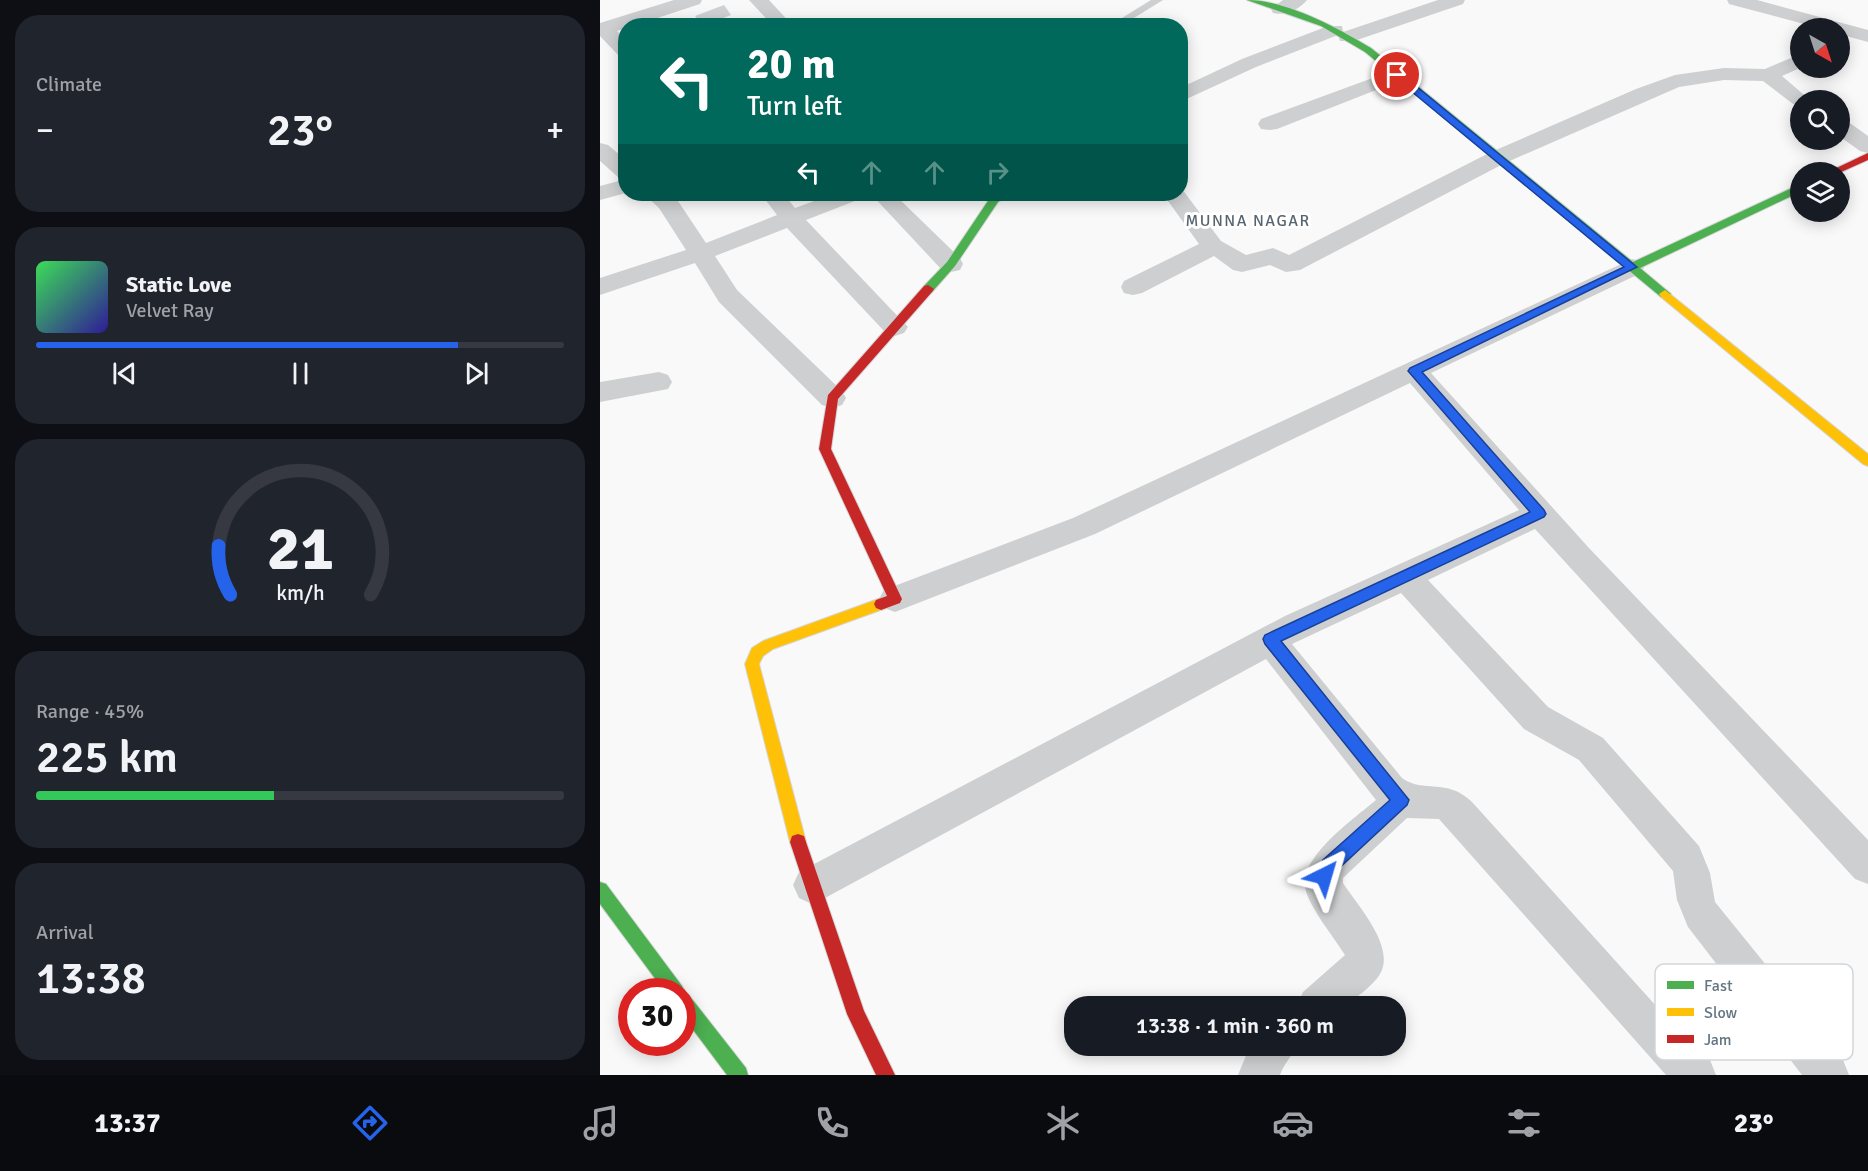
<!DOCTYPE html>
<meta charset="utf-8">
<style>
body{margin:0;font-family:Signika,sans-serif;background:#20242c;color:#f1f3f6;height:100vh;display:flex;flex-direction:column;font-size:22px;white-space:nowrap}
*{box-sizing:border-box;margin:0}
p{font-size:20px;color:#9ea1a6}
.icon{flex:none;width:33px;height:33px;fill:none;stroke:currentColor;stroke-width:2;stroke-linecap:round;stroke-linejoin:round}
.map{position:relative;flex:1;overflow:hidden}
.drawer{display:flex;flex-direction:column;gap:15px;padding:15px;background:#0d0f14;width:600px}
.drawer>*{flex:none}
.guide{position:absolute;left:18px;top:18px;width:570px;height:183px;border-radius:24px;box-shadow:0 3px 15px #0003;background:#00695c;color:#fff;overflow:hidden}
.needle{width:39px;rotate:141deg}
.controls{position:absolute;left:1190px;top:18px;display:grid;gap:12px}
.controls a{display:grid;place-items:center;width:60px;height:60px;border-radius:50%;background:#171b24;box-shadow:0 3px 15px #0003;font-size:30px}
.speed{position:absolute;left:18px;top:978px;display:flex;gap:12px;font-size:30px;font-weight:700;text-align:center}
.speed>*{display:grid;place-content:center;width:78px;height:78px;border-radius:50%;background:#171b24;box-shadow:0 3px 15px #0003;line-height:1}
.speed .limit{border:9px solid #d22;background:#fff;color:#111}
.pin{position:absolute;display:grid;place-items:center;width:51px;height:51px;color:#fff;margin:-26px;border:3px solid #fff;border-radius:50%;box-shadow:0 2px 6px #0007}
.me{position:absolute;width:66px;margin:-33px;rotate:40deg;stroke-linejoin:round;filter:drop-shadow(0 0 4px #0008)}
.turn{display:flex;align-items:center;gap:21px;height:126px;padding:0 30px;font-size:27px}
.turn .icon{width:78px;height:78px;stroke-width:2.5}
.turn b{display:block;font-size:42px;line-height:51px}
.lanes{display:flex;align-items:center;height:57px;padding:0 30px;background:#0003;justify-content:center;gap:30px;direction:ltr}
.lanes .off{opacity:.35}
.big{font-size:45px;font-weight:600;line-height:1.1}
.drawer .tile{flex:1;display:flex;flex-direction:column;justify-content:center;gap:9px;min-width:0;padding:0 21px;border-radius:24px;background:#20242c}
.drawer .dial{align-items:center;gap:0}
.dial svg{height:156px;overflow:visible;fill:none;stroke:#363941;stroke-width:7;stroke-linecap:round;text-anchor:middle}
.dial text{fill:#f1f3f6;stroke:none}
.song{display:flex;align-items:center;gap:18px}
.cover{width:72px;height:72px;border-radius:9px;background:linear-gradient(135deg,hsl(130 70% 55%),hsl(250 70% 35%))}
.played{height:6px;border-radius:3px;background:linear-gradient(90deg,#2563eb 80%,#363941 80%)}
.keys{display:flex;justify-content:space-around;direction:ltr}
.heat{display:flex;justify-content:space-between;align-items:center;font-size:33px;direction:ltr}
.charge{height:9px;border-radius:4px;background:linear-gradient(90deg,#34c759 45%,#363941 0)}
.trip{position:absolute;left:464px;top:996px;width:342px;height:60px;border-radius:24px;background:#171b24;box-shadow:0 3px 15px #0003;font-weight:600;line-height:60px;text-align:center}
.tabs{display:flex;height:96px;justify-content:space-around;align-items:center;background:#090b0e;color:#9ea1a6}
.tabs .icon{width:42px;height:42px}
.tabs .on{color:#2563eb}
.tabs b{font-size:27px;color:#f1f3f6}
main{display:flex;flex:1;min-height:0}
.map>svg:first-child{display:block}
.building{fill:#d0d2d3}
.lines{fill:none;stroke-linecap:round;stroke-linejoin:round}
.fast-casing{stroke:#d5d6d7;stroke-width:2}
.slow-casing{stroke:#d5d6d7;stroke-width:2}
.jam-casing{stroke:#d5d6d7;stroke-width:2}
.lane{fill:#cecfd0;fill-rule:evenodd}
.street{fill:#cecfd0;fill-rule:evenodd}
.fast{fill:#4caf50;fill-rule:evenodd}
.slow{fill:#ffc107;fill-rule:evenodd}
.jam{fill:#c62828;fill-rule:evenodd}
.route{fill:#2563eb;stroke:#184099;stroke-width:1.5}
.labels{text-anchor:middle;stroke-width:6;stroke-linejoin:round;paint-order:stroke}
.far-neighbourhood-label{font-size:16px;letter-spacing:1.5px;fill:#57646e;stroke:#fff}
.key{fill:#fff;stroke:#d1d6da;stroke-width:1.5}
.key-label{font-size:16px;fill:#657683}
</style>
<main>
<section class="drawer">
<div class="tile"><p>Climate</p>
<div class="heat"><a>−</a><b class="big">23°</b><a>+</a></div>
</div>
<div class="tile">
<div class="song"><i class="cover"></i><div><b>Static Love</b><p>Velvet Ray</p></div></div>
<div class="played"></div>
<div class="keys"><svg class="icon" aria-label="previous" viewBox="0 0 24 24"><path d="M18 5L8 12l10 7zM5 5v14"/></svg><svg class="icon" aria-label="pause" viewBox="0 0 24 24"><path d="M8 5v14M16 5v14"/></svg><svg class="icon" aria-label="next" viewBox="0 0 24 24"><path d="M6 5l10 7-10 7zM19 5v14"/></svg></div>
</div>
<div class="tile dial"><svg viewBox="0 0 100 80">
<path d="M14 69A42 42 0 1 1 86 69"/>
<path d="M14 69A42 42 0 0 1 8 44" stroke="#2563eb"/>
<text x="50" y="56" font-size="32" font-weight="700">21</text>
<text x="50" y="72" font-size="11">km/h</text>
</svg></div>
<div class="tile"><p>Range · 45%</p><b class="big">225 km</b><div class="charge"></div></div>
<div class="tile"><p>Arrival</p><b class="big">13:38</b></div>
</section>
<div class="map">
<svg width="1268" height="1075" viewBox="0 0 1268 1075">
<rect width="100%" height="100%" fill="#f9f9f9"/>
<!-- building -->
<path class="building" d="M 124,5 L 131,15 L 103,26 L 95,16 Z"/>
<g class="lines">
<defs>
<g id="fast">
<path d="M 647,0 C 686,0 738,28 771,48 L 1033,262 L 1196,186 L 1200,185 L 1200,192 L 1040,268 L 1071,294 L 1065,298 L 1061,297 L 765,52 L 721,26 Z"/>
<path d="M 398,194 L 410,194 L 398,202 L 355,266 L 332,292 L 324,292 L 324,286 L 347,262 L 390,198 Z"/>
<path d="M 0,882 L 6,884 L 82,986 L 85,992 L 88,994 L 146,1068 L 148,1075 L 127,1075 L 82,1015 L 82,992 L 65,992 L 0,904 Z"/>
</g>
<g id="slow">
<path d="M 1065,290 L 1268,454 L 1268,466 L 1263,464 L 1061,297 L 1059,294 Z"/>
<path d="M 281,598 L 286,600 L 288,604 L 286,608 L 173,649 L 163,656 L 159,664 L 206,842 L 204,848 L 198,850 L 192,848 L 190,842 L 145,664 L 152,648 L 163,641 Z"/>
</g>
<g id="jam">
<path d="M 1268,153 L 1268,160 L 1239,173 L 1228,172 Z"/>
<path d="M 328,285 L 334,289 L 332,292 L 238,399 L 231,449 L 302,599 L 300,603 L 281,610 L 276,608 L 274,604 L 276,600 L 287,596 L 219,449 L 228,395 L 324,286 Z"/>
<path d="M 198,834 L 204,836 L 206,842 L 264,1011 L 295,1075 L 276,1075 L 247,1014 L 190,842 L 192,836 Z"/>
</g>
</defs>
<!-- fast casing -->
<use href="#fast" class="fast-casing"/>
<!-- slow casing -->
<use href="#slow" class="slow-casing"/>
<!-- jam casing -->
<use href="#jam" class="jam-casing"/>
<!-- lane -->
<path class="lane" d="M 551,0 L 563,0 L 521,26 L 509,26 Z"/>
<!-- street -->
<g class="street">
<path d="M 74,0 L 102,0 L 100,4 L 33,26 L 26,26 L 26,28 L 17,31 L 26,40 L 26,58 L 19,56 L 0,36 L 0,23 Z"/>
<path d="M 149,0 L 169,0 L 193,26 L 173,26 Z"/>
<path d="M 683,0 L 707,0 C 700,9 685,16 673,13 L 671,9 Z"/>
<path d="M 838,0 L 865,0 L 863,4 L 754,41 L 740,41 L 738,35 L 656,67 L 580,102 L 580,88 L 642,59 L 728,26 L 742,26 L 743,32 Z"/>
<path d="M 1127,0 L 1157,0 L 1268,30 L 1268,42 L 1239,34 L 1239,28 L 1219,28 L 1129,4 Z"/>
<path d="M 1200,54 L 1200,68 L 1182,76 L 1210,100 L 1200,100 L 1200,106 L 1193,104 L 1163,81 L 1124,80 L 1079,87 L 905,163 L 700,270 L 686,272 L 670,265 L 642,272 L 633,270 L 614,256 L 542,293 L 533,295 L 524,293 L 521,287 L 524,281 L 599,244 L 563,194 L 580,194 L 582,189 L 621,241 L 646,255 L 673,248 L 689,255 L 889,153 L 1036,89 L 1075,75 L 1124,68 L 1165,69 Z"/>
<path d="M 797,69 L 804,71 L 807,75 L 804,79 L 677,129 L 669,130 L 661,129 L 658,124 L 661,119 Z"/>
<path d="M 1239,120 L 1247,121 L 1268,136 L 1268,153 L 1260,151 L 1239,136 Z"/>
<path d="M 0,143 L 8,145 L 26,160 L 26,179 L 18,177 L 0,161 Z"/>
<path d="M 26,179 L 26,193 L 0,200 L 0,186 Z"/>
<path d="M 44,194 L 69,194 L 76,198 L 106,243 L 177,215 L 161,194 L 184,194 L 195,208 L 233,194 L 263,194 L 260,199 L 206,220 L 308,327 L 304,333 L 295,336 L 286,333 L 187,228 L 115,256 L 137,290 L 242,391 L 246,398 L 242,405 L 232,408 L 222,405 L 119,302 L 95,263 L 0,295 L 0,278 L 86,250 L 59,208 Z"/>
<path d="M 271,194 L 294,194 L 360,258 L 363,264 L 360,270 L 351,272 L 342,270 Z"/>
<path d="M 1032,259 L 1041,261 L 1044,267 L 1041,273 L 831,373 L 989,548 L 1268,840 L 1268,884 L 1255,879 L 935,529 L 828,580 L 948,707 L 1003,738 L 1099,846 L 1110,873 L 1115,902 L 1243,1060 L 1249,1075 L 1202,1075 L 1088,927 L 1077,900 L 1073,871 L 979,760 L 924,729 L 801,593 L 692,644 L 802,778 C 824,794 846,777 872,802 L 1076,1028 L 1110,1060 L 1116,1075 L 1066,1075 L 839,819 L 807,818 L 743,878 L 743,883 C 758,906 796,947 780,974 C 773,986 756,997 746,1006 L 697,1006 L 703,992 L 745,955 C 734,937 708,906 705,887 C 701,855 754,819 776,800 L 666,659 L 225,898 L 212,904 L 199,898 L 193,885 L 199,872 L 685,616 L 919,510 L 810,383 L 495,534 L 295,612 L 284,608 L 279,599 L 284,590 L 473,518 Z"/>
<path d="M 59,372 L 68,375 L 72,382 L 68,389 L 0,402 L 0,382 Z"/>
<path d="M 650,1046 L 696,1046 C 691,1058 683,1065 680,1075 L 638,1075 Z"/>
</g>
<!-- fast -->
<use href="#fast" class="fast"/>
<!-- slow -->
<use href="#slow" class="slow"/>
<!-- jam -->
<use href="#jam" class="jam"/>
</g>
<!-- route -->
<path class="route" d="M 794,73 L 800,73 L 1037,267 L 822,372 L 944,510 L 946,514 L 944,517 L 681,641 L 809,800 L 807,805 L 735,872 L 730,881 L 724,884 L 718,881 L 716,876 L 723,860 L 790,800 L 665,644 L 663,639 L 665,635 L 930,512 L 808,371 L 810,368 L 1024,267 L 794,77 Z"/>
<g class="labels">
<!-- far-neighbourhood labels -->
<g class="far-neighbourhood-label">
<text x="648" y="226">MUNNA NAGAR</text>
</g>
</g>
<!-- legend -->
<rect x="1055" y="964" width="198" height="96" rx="9" class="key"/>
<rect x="1067" y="981" width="27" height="8" fill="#4caf50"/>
<rect x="1067" y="1008" width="27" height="8" fill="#ffc107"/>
<rect x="1067" y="1035" width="27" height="8" fill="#c62828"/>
<g class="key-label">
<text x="1104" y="991">Fast</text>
<text x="1104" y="1018">Slow</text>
<text x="1104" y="1045">Jam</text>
</g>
</svg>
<div class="controls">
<a><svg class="needle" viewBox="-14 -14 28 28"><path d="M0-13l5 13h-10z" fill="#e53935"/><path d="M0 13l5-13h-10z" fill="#9ea1a6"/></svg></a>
<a><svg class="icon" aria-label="search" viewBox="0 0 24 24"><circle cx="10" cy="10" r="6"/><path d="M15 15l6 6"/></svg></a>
<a><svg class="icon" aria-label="layers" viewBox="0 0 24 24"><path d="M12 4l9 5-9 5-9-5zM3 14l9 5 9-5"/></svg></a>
</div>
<div class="speed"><div class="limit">30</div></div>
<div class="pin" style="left:797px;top:75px;background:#d93025"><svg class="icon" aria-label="arrive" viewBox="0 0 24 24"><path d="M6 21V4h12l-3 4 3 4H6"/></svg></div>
<svg class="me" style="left:724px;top:876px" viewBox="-20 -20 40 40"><path d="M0-17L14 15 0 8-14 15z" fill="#2563eb" stroke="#fff" stroke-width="4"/></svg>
<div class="trip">13:38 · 1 min · 360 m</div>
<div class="guide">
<div class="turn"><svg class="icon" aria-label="left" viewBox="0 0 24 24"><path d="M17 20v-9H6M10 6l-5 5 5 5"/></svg><div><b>20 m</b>Turn left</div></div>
<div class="lanes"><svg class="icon" aria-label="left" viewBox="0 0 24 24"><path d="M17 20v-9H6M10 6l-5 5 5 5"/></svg><svg class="icon off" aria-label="ahead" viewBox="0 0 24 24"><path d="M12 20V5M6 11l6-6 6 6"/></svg><svg class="icon off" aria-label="ahead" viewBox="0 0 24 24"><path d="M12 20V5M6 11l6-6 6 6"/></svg><svg class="icon off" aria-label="right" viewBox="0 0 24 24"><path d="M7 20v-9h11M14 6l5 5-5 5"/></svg></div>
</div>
</div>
</main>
<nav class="tabs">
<b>13:37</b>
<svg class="icon on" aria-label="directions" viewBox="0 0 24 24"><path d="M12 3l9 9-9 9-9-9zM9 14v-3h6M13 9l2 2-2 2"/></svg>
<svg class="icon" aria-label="music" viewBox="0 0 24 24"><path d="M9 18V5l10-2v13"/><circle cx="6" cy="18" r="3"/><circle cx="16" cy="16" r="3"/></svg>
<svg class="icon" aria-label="phone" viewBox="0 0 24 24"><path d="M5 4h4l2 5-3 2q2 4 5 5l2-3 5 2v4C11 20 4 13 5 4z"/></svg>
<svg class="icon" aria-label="climate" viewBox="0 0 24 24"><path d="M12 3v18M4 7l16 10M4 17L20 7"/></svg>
<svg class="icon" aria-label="car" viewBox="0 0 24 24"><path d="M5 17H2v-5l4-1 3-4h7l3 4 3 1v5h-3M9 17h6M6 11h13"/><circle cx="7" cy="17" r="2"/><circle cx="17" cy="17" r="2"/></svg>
<svg class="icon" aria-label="filters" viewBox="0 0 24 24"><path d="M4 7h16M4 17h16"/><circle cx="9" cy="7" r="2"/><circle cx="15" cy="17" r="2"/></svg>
<b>23°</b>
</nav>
